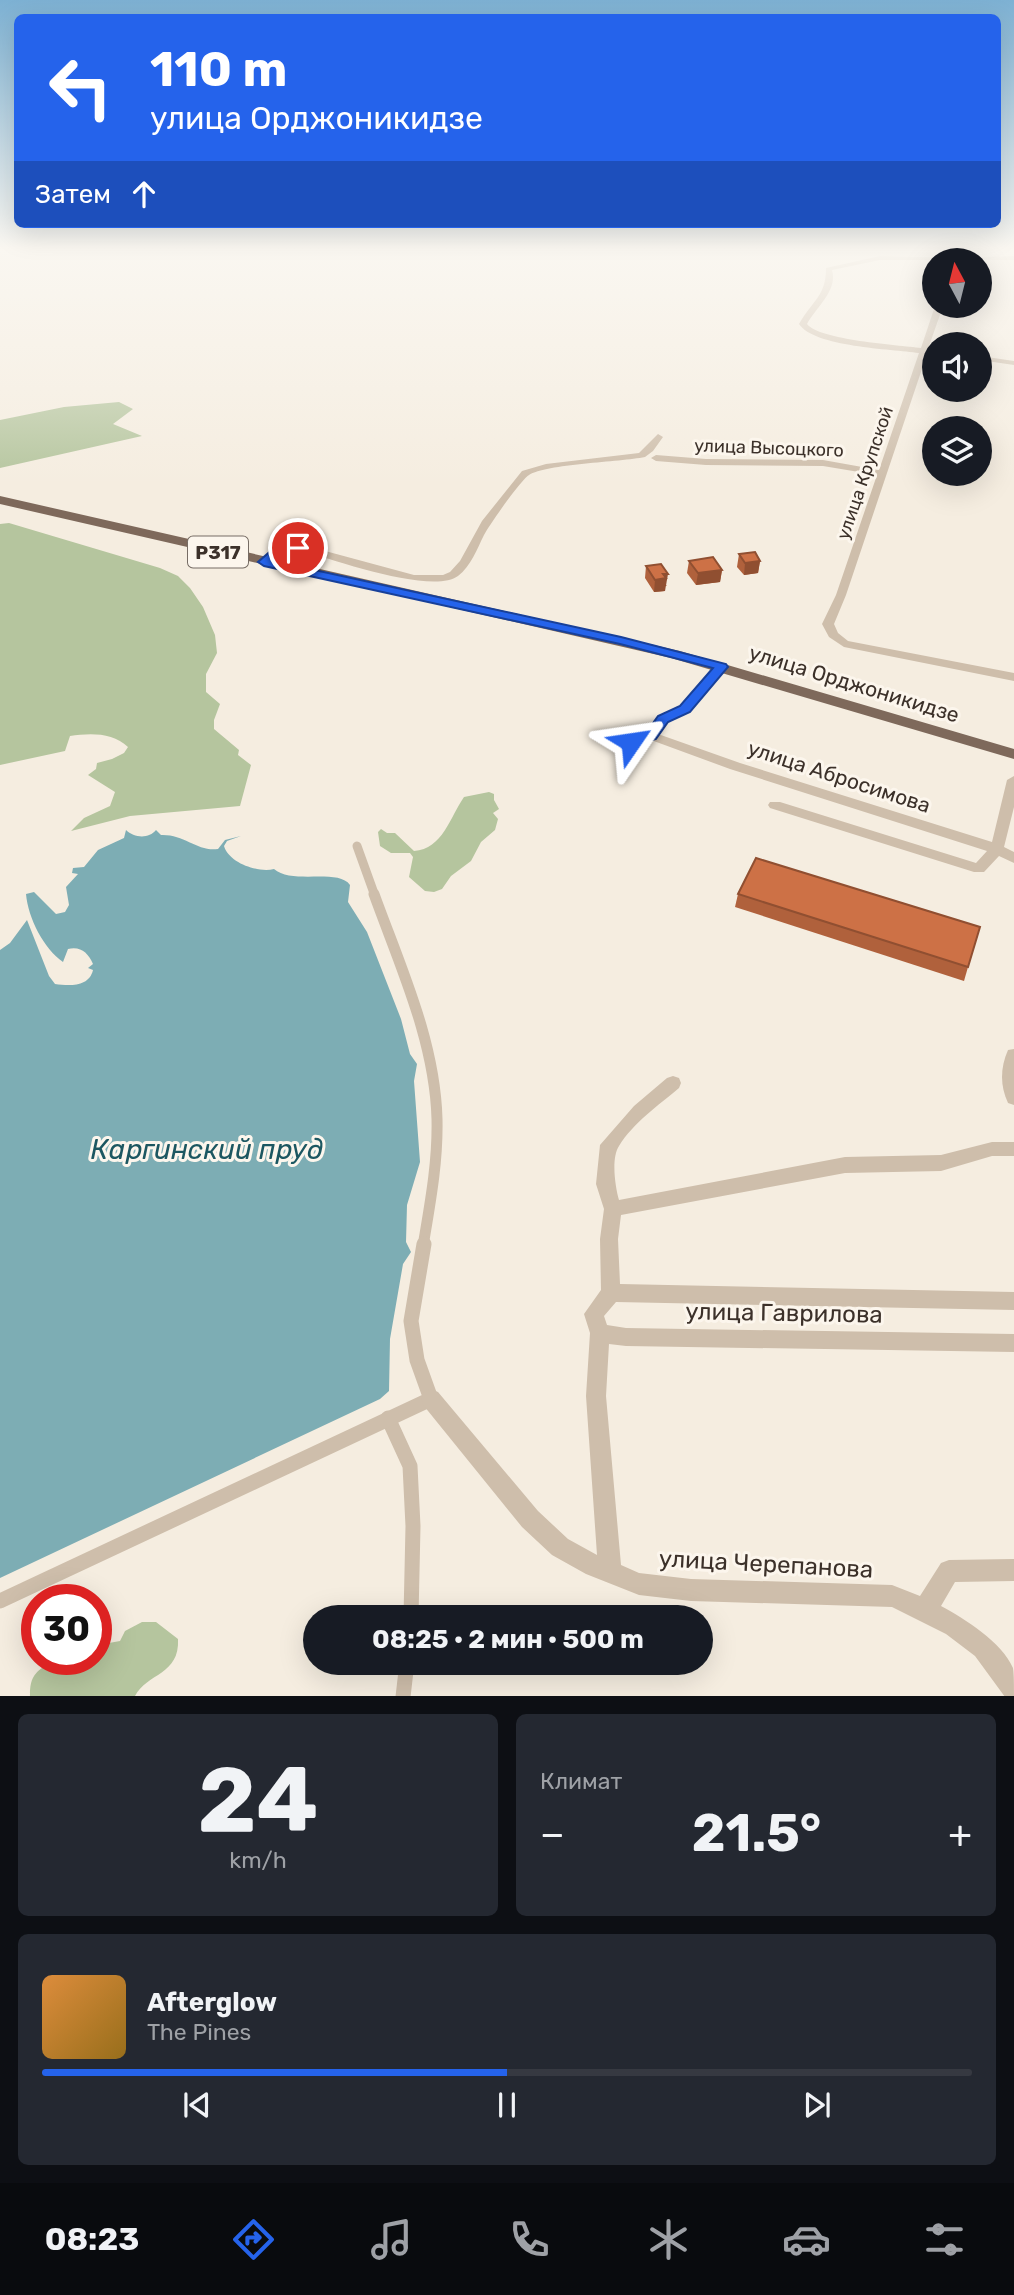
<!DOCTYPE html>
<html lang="ru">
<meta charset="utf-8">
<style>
body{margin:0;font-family:Rubik,sans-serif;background:#242831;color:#f1f3f6;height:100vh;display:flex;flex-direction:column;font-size:26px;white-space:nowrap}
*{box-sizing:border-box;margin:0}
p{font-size:23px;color:#9ea1a6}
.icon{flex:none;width:38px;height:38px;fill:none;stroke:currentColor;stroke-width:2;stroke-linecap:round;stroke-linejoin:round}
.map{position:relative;height:1696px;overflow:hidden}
.sheet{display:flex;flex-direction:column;gap:18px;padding:18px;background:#0d0f14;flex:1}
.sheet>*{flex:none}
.guide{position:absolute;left:14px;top:14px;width:987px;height:214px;border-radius:10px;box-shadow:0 7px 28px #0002;background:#2563eb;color:#fff;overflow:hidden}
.needle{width:46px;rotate:353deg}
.tools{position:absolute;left:922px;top:248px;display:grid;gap:14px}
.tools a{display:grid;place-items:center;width:70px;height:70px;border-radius:50%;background:#171b24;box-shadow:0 7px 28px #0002;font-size:35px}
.speed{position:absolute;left:21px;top:1584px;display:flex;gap:14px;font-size:35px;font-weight:700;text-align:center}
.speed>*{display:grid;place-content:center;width:91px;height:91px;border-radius:50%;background:#171b24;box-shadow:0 7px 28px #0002;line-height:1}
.speed .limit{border:10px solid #d22;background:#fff;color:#111}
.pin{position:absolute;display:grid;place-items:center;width:60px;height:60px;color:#fff;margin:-30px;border:4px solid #fff;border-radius:50%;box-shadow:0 2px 7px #0007}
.me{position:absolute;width:77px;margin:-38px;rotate:58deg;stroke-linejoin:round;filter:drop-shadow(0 0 5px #0008)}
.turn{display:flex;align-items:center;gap:24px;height:147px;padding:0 21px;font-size:32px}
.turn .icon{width:91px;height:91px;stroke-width:2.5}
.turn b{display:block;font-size:49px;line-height:60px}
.then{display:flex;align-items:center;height:66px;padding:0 21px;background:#0003;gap:14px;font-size:26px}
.big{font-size:52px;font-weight:700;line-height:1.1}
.sheet .card{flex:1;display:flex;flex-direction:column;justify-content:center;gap:10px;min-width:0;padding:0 24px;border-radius:10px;background:#242831}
.sheet .dial{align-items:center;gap:0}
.dial b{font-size:91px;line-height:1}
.song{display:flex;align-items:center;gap:21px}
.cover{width:84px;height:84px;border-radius:10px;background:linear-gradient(135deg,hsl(30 70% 55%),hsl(40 70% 35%))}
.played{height:7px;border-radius:4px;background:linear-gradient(90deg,#2563eb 50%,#363941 50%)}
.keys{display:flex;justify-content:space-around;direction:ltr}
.heat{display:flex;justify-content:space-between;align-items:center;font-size:38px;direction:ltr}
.sheet .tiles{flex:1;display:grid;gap:18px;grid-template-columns:1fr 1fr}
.card:last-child{grid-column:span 2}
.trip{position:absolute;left:303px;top:1605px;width:410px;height:70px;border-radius:35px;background:#171b24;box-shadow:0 7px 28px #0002;font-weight:700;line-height:70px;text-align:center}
.dock{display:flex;height:112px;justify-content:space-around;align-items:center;background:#090b0e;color:#9ea1a6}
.dock .icon{width:49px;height:49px}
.dock .on{color:#2563eb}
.dock b{font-size:32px;color:#f1f3f6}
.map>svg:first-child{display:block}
.green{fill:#b5c59e}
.water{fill:#7dadb4}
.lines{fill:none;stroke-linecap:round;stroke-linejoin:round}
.pedestrian-far2{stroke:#cebeab;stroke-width:9}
.pedestrian-far1{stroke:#cebeab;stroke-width:11}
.pedestrian{stroke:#cebeab;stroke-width:15}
.minor{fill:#cebeab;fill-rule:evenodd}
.primary{fill:#7e695b;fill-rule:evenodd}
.wall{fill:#b0613c}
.shaded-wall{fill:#904f31}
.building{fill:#cd7146;stroke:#904f31;stroke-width:2}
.route{fill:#2563eb;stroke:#184099;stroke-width:2}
.labels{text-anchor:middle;stroke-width:6;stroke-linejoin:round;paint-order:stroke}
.far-street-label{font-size:18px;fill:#3c312a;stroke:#fcf6ed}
.shield{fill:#fcf6ed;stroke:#766c64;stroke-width:2}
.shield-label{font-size:19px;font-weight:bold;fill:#3c312a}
.street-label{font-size:21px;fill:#3c312a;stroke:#fcf6ed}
.near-street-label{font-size:24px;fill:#3c312a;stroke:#fcf6ed}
.near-water-label{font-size:28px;font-style:italic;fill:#1c5761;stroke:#fcf6ed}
</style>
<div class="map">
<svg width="1014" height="1697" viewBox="0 0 1014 1697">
<rect width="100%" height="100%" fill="#f5ede0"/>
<!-- green -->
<g class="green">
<path d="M 119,402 L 133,409 L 113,424 L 142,436 L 0,468 L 0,420 L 64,407 Z"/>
<path d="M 9,523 L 160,568 L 178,576 L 190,588 L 203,607 L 215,635 L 217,653 L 206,674 L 206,692 L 220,704 L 214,720 L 214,729 L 239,750 L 238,755 L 251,765 L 240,806 L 130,816 L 71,831 L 84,818 L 110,806 L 115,792 L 88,775 L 96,769 L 97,763 L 112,759 L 124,753 L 128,747 C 113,732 89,733 70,736 L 65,751 L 0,765 L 0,524 Z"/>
<path d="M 489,792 L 494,794 L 494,800 L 499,809 L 493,813 L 498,819 L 495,830 L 481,842 L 471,861 L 451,876 L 442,889 L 434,892 L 425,891 L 409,877 L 413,857 L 410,853 L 391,853 L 380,846 L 378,832 L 381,829 L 387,833 L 395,833 L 414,851 C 443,849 450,817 464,797 Z"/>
<path d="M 142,1622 L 156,1622 L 178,1639 C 180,1675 147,1673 135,1696 L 30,1696 C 30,1682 32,1674 45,1666 C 63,1671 81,1671 97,1662 L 100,1651 L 99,1640 L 109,1643 L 120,1641 L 125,1631 Z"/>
</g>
<!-- water -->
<path class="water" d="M 126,830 C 134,838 149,839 156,830 L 161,835 C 184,834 198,852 218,849 L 225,840 L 241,836 L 227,841 L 224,846 C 229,863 258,873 274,869 C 292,885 338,868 350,885 L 348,902 L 367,932 L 401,1019 L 410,1054 L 417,1064 L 414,1081 L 420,1162 L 407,1205 L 406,1242 L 411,1252 L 403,1264 L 390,1339 L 389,1391 L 380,1399 L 0,1578 L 0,950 L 10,943 L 27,920 L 49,976 L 55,984 C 70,986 89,987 93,970 L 88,968 L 93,964 C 88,953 81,946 68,949 L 63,962 C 44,949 28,918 26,894 L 34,892 L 56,914 L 65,912 L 69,905 L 66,887 L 78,874 L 72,873 L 73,868 L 84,867 L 98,850 L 124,838 Z"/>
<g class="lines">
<!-- pedestrian-far2 -->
<path class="pedestrian-far2" d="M 357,846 L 375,896"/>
<!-- pedestrian-far1 -->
<path class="pedestrian-far1" d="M 374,894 C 400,966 435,1041 437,1119 C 438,1162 430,1204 423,1246"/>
<!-- pedestrian -->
<g class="pedestrian">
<path d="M 388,1418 L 410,1466 L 413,1526 L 411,1617"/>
<path d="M 0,1601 L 431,1399 L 417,1360 L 411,1321 L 424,1244"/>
<path d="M 403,1697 L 407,1662"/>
</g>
<!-- minor -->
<g class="minor">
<path d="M 880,256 L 964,258 L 1014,256 L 1014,260 L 880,260 L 832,270 C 838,291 816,307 807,324 C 819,340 898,345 921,348 L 935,306 L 943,306 L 928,349 L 934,350 L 934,354 L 927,354 L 846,595 L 834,624 L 838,633 L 848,641 L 1014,673 L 1014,681 L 844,647 L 829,637 L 822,624 L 836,595 L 877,475 L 823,466 L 706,465 L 656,461 L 651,458 L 656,455 L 706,459 L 823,460 L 879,470 L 919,353 C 891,349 814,347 799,324 C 813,300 826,296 826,268 Z"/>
<path d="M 980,356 L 1014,361 L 1014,365 L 980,360 Z"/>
<path d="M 658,434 L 663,437 L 653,451 L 645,457 C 620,462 546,464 529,475 C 520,481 490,524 484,535 C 477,549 471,566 458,576 C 433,595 334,560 303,551 L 286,552 L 264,565 L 259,562 L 279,547 L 303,545 L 414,575 L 443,575 L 450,572 L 460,561 L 482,521 L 522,471 L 546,464 L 639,453 Z"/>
<path d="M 722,663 L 728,667 L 689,712 L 667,722 L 658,734 L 740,763 L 992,842 L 1007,780 L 1014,776 L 1014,807 L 1004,847 L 1014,852 L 1014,863 L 999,856 L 984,872 L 974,872 L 770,808 L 768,805 L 770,802 L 780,802 L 976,863 L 987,851 L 730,769 L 651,740 L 631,746 L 597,738 L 595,735 L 601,731 L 631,738 L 646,733 L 658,716 L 681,706 L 718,664 Z"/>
<path d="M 1014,1049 L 1014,1105 L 1008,1103 C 1000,1086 1000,1068 1008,1050 Z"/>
<path d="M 673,1076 L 679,1078 L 681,1083 L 679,1088 C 659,1105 633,1123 619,1146 C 611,1158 615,1186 619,1200 L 845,1157 L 941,1155 L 992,1142 L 1014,1142 L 1014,1156 L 992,1156 L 941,1171 L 845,1173 L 621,1215 L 618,1239 L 620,1284 L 1014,1292 L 1014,1310 L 616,1302 L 604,1316 L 607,1325 L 626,1328 L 1014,1334 L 1014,1352 L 626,1346 L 609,1344 L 606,1396 L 621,1565 L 639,1573 L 691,1579 L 892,1585 L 920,1596 L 941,1563 L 949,1560 L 1014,1559 L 1014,1581 L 955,1582 L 941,1606 C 965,1619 1002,1642 1013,1668 C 1014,1675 1014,1688 1014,1697 L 1005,1697 L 975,1656 L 946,1634 L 892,1607 L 691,1601 L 639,1595 L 586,1574 L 552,1555 L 522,1527 L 424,1406 L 421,1399 L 424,1392 L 431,1389 L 438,1392 L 538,1511 L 568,1539 L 597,1555 L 586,1396 L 590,1333 L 584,1314 L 601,1290 L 600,1239 L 604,1209 L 596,1184 L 600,1145 L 634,1106 L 667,1078 Z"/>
</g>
<!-- primary -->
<path class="primary" d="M 0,496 L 680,651 L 1014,749 L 1014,759 L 671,658 L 0,504 Z"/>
</g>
<!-- wall -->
<g class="wall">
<path d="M 739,554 L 760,561 L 758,573 L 744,575 L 737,567 Z"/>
<path d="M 689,561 L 722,570 L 720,582 L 696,585 L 687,573 Z"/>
<path d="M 646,566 L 667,586 L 665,586 L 665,591 L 654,592 L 645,578 Z"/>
<path d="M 738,894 L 968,967 L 964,981 L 735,907 Z"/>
</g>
<!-- shaded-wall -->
<g class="shaded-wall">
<path d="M 760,561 L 758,573 L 744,575 L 745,563 Z"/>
<path d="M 722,570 L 720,582 L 696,585 L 698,573 Z"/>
<path d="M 663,574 L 668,574 L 665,591 L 654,592 L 655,580 Z"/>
</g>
<!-- building -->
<g class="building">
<path d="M 755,552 L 760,561 L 745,563 L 739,554 Z"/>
<path d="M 713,557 L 722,570 L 698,573 L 689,561 Z"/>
<path d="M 661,564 L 668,574 L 663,574 L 666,578 L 655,580 L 646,566 Z"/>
<path d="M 756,858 L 980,927 L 968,967 L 738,894 Z"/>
</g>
<!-- sky -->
<linearGradient id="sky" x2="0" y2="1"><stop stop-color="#7db1d3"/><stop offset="0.51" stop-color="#faf7f1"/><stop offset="1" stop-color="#faf7f1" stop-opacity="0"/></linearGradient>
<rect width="1014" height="485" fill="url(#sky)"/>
<!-- route -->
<path class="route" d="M 298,544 L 304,548 L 302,550 L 281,554 L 273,561 L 621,637 L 726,664 L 728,667 L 690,712 L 668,722 L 656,739 L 631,746 L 626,745 L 624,742 L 626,739 L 646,733 L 658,716 L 680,706 L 713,668 L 620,644 L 264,566 L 258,562 L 273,549 Z"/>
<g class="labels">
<!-- far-street labels -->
<g class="far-street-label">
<text transform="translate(769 448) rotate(2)" y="6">улица Высоцкого</text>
<text transform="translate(865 473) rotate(-71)" y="6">улица Крупской</text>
</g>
<!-- shield labels -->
<rect class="shield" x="188" y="536.5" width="60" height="31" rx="5"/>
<g class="shield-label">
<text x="218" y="559">Р317</text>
</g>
<!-- street labels -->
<g class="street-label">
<text transform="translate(854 684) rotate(17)" y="7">улица Орджоникидзе</text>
<text transform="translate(839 777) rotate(18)" y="7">улица Абросимова</text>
</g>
<!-- near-street labels -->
<g class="near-street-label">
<text transform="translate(784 1313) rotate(1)" y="8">улица Гаврилова</text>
<text transform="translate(766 1564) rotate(3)" y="8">улица Черепанова</text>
</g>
<!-- near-water labels -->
<g class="near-water-label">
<text x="207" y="1159">Каргинский пруд</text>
</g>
</g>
</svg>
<div class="tools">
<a><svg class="needle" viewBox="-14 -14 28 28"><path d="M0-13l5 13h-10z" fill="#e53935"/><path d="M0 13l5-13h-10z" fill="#9ea1a6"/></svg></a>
<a><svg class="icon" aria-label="sound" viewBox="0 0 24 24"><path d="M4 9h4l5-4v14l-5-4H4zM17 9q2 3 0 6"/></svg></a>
<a><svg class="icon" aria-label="layers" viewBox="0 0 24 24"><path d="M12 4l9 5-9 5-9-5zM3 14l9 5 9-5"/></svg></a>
</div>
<div class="speed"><div class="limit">30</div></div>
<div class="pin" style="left:298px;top:548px;background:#d93025"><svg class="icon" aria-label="arrive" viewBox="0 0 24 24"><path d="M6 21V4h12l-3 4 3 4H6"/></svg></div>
<svg class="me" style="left:631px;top:742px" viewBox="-20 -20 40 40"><path d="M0-17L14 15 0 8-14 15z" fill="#2563eb" stroke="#fff" stroke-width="4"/></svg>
<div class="trip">08:25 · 2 мин · 500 m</div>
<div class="guide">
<div class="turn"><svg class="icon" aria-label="left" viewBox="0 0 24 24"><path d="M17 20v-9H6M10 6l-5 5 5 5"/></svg><div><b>110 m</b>улица Орджоникидзе</div></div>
<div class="then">Затем<svg class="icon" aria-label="ahead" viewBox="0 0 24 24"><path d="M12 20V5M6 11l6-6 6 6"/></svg></div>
</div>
</div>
<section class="sheet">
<div class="tiles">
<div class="card dial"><b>24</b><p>km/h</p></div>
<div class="card"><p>Климат</p>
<div class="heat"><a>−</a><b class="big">21.5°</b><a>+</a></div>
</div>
<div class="card">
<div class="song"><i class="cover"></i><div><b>Afterglow</b><p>The Pines</p></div></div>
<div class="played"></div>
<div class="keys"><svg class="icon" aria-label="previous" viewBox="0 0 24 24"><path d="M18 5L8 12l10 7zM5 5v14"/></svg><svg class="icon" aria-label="pause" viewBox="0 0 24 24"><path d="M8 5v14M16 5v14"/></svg><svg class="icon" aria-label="next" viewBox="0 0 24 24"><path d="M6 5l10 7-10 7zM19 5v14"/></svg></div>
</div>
</div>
</section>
<nav class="dock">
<b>08:23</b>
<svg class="icon on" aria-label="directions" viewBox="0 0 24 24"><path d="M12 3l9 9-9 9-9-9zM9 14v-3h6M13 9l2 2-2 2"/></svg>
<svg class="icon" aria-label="music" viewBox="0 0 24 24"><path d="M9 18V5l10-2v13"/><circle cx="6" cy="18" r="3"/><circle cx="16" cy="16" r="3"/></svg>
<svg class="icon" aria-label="phone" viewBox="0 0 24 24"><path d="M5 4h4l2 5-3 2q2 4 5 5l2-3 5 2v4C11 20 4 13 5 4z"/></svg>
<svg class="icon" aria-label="climate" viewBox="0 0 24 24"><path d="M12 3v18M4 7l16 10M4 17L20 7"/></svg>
<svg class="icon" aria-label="car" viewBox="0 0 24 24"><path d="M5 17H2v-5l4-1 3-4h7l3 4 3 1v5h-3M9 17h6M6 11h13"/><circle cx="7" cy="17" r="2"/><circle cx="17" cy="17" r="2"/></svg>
<svg class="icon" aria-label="filters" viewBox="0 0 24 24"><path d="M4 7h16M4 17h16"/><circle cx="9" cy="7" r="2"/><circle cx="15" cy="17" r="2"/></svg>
</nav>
